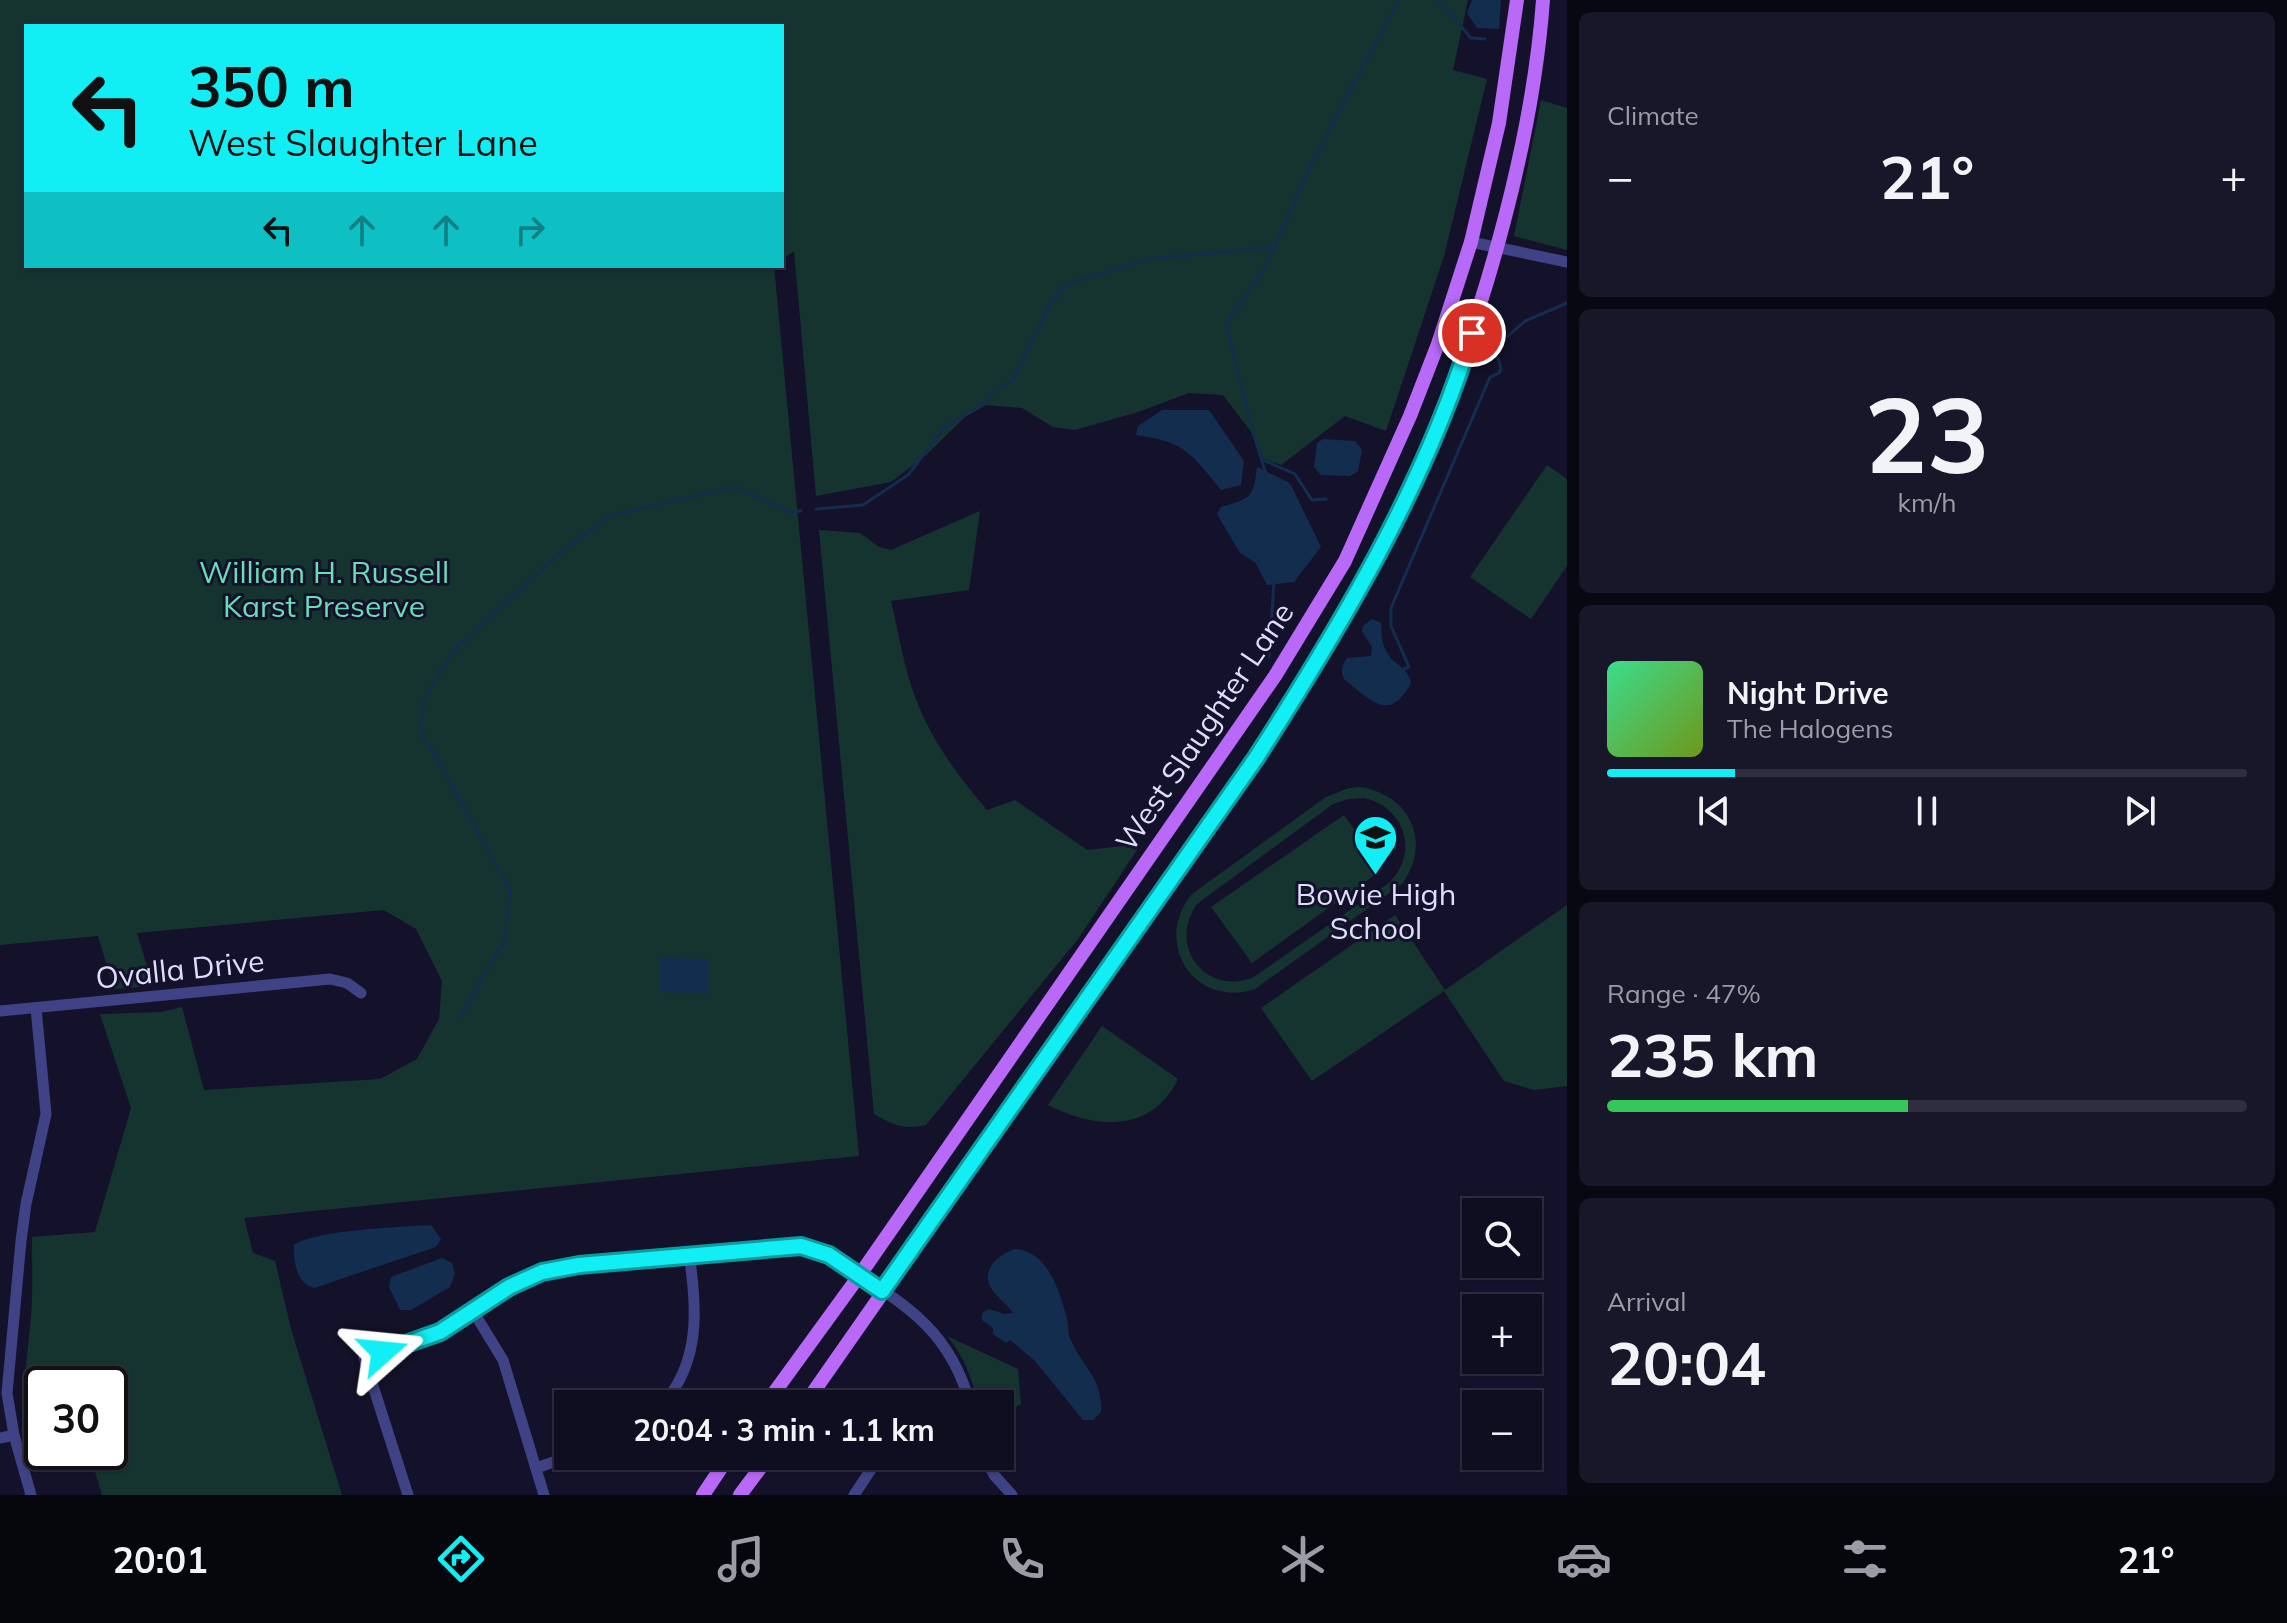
<!DOCTYPE html>
<meta charset="utf-8">
<style>
body{margin:0;font-family:Mulish,sans-serif;background:#181729;color:#f1f3f6;height:100vh;display:flex;flex-direction:column;font-size:30px;white-space:nowrap}
*{box-sizing:border-box;margin:0}
p{font-size:26px;color:#9b9ca5}
.icon{flex:none;width:44px;height:44px;fill:none;stroke:currentColor;stroke-width:2;stroke-linecap:round;stroke-linejoin:round}
.map{position:relative;flex:1;overflow:hidden}
.sheet{display:flex;flex-direction:column;gap:12px;padding:12px;background:#080812;width:720px}
.sheet>*{flex:none}
.hud{position:absolute;left:24px;top:24px;width:760px;height:244px;border-radius:0px;box-shadow:0 2px 6px #0004,0 0 0 2px #2f2e3e;background:#12eff4;color:#111;overflow:hidden}
.controls{position:absolute;left:1462px;top:1198px;display:grid;gap:16px}
.controls a{display:grid;place-items:center;width:80px;height:80px;border-radius:0px;background:#0f0e20;box-shadow:0 2px 6px #0004,0 0 0 2px #2f2e3e;font-size:40px}
.speed{position:absolute;left:24px;top:1366px;display:flex;gap:16px;font-size:40px;font-weight:700;text-align:center}
.speed>*{display:grid;place-content:center;width:104px;height:104px;border-radius:50%;background:#0f0e20;box-shadow:0 2px 6px #0004,0 0 0 2px #2f2e3e;line-height:1}
.speed .limit{border:4px solid #111;border-radius:12px;background:#fff;color:#111}
.pin{position:absolute;display:grid;place-items:center;width:68px;height:68px;color:#fff;margin:-34px;border:4px solid #fff;border-radius:50%;box-shadow:0 2px 8px #0007}
.me{position:absolute;width:88px;margin:-44px;rotate:72deg;stroke-linejoin:round;filter:drop-shadow(0 0 6px #0008)}
.turn{display:flex;align-items:center;gap:28px;height:168px;padding:0 32px;font-size:36px}
.turn .icon{width:104px;height:104px;stroke-width:2.5}
.turn b{display:block;font-size:56px;line-height:68px}
.lanes{display:flex;align-items:center;height:76px;padding:0 32px;background:#0003;justify-content:center;gap:40px;direction:ltr}
.lanes .off{opacity:.35}
.big{font-size:60px;font-weight:700;line-height:1.1}
.sheet .card{flex:1;display:flex;flex-direction:column;justify-content:center;gap:12px;min-width:0;padding:0 28px;border-radius:12px;background:#181729}
.sheet .dial{align-items:center;gap:0}
.dial b{font-size:104px;line-height:1}
.song{display:flex;align-items:center;gap:24px}
.cover{width:96px;height:96px;border-radius:12px;background:linear-gradient(135deg,hsl(150 70% 55%),hsl(80 70% 35%))}
.played{height:8px;border-radius:4px;background:linear-gradient(90deg,#12eff4 20%,#2f2e3e 20%)}
.keys{display:flex;justify-content:space-around;direction:ltr}
.heat{display:flex;justify-content:space-between;align-items:center;font-size:44px;direction:ltr}
.charge{height:12px;border-radius:6px;background:linear-gradient(90deg,#34c759 47%,#2f2e3e 0)}
.trip{position:absolute;left:554px;top:1390px;width:460px;height:80px;border-radius:0px;background:#0f0e20;box-shadow:0 2px 6px #0004,0 0 0 2px #2f2e3e;font-weight:700;line-height:80px;text-align:center}
.menu{display:flex;height:128px;justify-content:space-around;align-items:center;background:#06060d;color:#9b9ca5}
.menu .icon{width:56px;height:56px}
.menu .on{color:#12eff4}
.menu b{font-size:36px;color:#f1f3f6}
main{display:flex;flex:1;min-height:0}
.map>svg:first-child{display:block}
.green{fill:#153430;fill-rule:evenodd}
.water{fill:#122d4e}
.lines{fill:none;stroke-linecap:round;stroke-linejoin:round}
.stream{stroke:#122d4e;stroke-width:3}
.minor{stroke:#404286;stroke-width:11}
.major{stroke:#b869f8;stroke-width:14}
.route-casing{stroke:#0c9b9f;stroke-width:20}
.route{stroke:#12eff4;stroke-width:14}
.labels{text-anchor:middle;stroke-width:6;stroke-linejoin:round;paint-order:stroke}
.park-label{font-size:30px;fill:#6adcb7;stroke:#14122a}
.street-label{font-size:30px;fill:#deddfd;stroke:#14122a}
.poi-label{font-size:30px;fill:#deddfd;stroke:#14122a}
</style>
<main>
<div class="map">
<svg width="1567" height="1495" viewBox="0 0 1567 1495">
<rect width="100%" height="100%" fill="#14122a"/>
<!-- green -->
<g class="green">
<path d="M 0,0 L 1468,0 L 1453,70 L 1487,79 L 1444,256 L 1386,431 L 1345,416 L 1281,465 L 1262,458 L 1252,433 L 1223,395 L 1189,393 L 1138,412 L 1075,430 L 1053,427 L 1022,408 L 986,405 L 965,417 L 925,456 L 891,482 L 816,496 L 794,251 L 782,260 L 782,26 L 26,26 L 26,266 L 774,266 L 859,1156 L 244,1218 L 253,1253 L 275,1261 L 291,1329 L 342,1495 L 102,1495 L 89,1452 L 110,1452 L 110,1384 L 42,1384 L 42,1437 L 31,1440 C 20,1395 27,1362 31,1317 C 33,1291 32,1264 32,1237 L 95,1232 L 131,1108 L 100,1014 L 161,1012 L 182,1007 L 204,1090 L 380,1079 L 417,1059 L 439,1019 L 442,981 L 416,929 L 384,910 L 137,933 L 153,986 L 114,989 L 98,936 L 0,945 Z"/>
<path d="M 1541,100 L 1567,108 L 1567,250 L 1514,236 Z"/>
<path d="M 1547,465 L 1567,479 L 1567,566 L 1531,619 L 1470,577 Z"/>
<path d="M 980,511 L 969,590 L 891,601 C 899,633 904,669 916,699 C 931,740 959,777 987,810 L 1015,800 L 1087,850 L 1141,844 L 1078,939 L 926,1125 C 904,1130 893,1125 874,1114 L 819,530 L 860,533 L 879,547 L 891,550 Z"/>
<path d="M 1361,787 C 1411,796 1432,842 1402,884 L 1255,989 C 1194,1009 1152,942 1192,894 L 1326,797 L 1349,788 ZM 1364,798 C 1405,807 1419,852 1390,882 L 1254,977 C 1206,997 1167,946 1197,904 L 1333,804 L 1348,799 Z"/>
<path d="M 1344,815 L 1383,869 L 1252,963 L 1211,907 Z"/>
<path d="M 1567,905 L 1567,1086 L 1534,1090 L 1504,1081 L 1444,991 L 1312,1081 L 1261,1008 L 1395,915 L 1445,990 Z"/>
<path d="M 1102,1026 L 1178,1079 C 1151,1134 1095,1129 1048,1105 Z"/>
<path d="M 947,1336 L 1018,1369 L 1021,1404 L 1000,1415 L 1000,1404 L 978,1404 C 972,1378 964,1356 947,1336 Z"/>
</g>
<!-- water -->
<g class="water">
<path d="M 1472,0 L 1501,0 L 1499,29 L 1477,28 L 1467,13 Z"/>
<path d="M 1162,410 L 1209,410 L 1244,461 L 1241,485 L 1221,490 C 1193,455 1184,441 1136,435 L 1138,426 Z"/>
<path d="M 1323,439 L 1355,441 L 1362,450 L 1358,471 L 1350,476 L 1321,475 L 1314,467 L 1317,443 Z"/>
<path d="M 1257,467 L 1290,483 L 1321,547 L 1294,582 L 1267,585 L 1255,562 L 1240,553 L 1217,514 L 1221,507 C 1251,498 1253,499 1257,467 Z"/>
<path d="M 1372,619 L 1381,623 C 1382,634 1381,644 1388,654 C 1395,666 1408,667 1411,683 C 1389,724 1371,700 1344,679 C 1340,670 1342,666 1347,658 L 1371,656 L 1372,647 L 1362,631 L 1363,626 Z"/>
<path d="M 660,958 L 709,959 L 708,993 L 659,992 Z"/>
<path d="M 431,1225 L 441,1239 L 436,1247 L 314,1288 C 297,1284 293,1261 294,1245 C 315,1230 402,1227 431,1225 Z"/>
<path d="M 1015,1249 C 1048,1251 1060,1292 1067,1319 C 1069,1326 1067,1332 1070,1338 C 1081,1366 1103,1377 1101,1412 L 1093,1420 L 1083,1420 L 1035,1361 L 1010,1340 L 1006,1343 L 993,1334 L 993,1328 L 982,1320 L 982,1313 L 989,1309 L 1005,1314 L 1013,1313 C 1007,1304 997,1298 991,1288 C 980,1270 999,1254 1015,1249 Z"/>
<path d="M 442,1258 L 452,1263 L 455,1274 L 450,1287 L 411,1310 L 400,1310 L 389,1287 L 391,1277 Z"/>
</g>
<g class="lines">
<!-- stream -->
<g class="stream">
<path d="M 1438,0 L 1471,38 L 1485,39"/>
<path d="M 1508,336 L 1525,321 L 1567,303"/>
<path d="M 1263,460 L 1295,474 L 1312,500 L 1326,499"/>
<path d="M 1266,474 L 1251,426 L 1226,324 L 1266,266 L 1312,162 L 1399,0"/>
<path d="M 816,509 L 863,505 L 908,475 L 943,429 L 985,403 L 993,391 L 1012,381 L 1050,304 L 1065,285 L 1149,259 L 1274,247"/>
<path d="M 1269,657 L 1274,582"/>
<path d="M 1404,669 L 1409,667 L 1391,626 L 1391,608 L 1490,377 L 1499,373 L 1501,369 L 1498,358"/>
<path d="M 459,1018 L 505,939 L 510,890 L 420,729 L 425,698 L 453,651 L 560,553 L 609,516 L 734,487 L 791,512 L 801,511"/>
</g>
<!-- minor -->
<g class="minor">
<path d="M 1471,242 L 1567,262"/>
<path d="M 0,1011 L 330,979 L 347,983 L 361,993"/>
<path d="M 473,1311 L 503,1360 L 544,1495"/>
<path d="M 663,1404 C 701,1361 697,1307 689,1254"/>
<path d="M 0,1438 L 14,1435"/>
<path d="M 984,1456 L 994,1475 L 1012,1495"/>
<path d="M 536,1468 L 571,1456"/>
<path d="M 31,1495 L 14,1435 L 7,1393 L 21,1241 L 26,1204 L 46,1114 L 36,1008"/>
<path d="M 408,1495 L 364,1358 C 390,1350 418,1345 441,1331 C 480,1309 512,1279 556,1268 L 787,1246 L 815,1248 L 829,1255 C 894,1299 948,1322 970,1404"/>
<path d="M 854,1495 L 880,1456"/>
</g>
<!-- major -->
<g class="major">
<path d="M 766,1404 L 859,1276 L 1275,676 L 1345,561 L 1410,416 L 1438,344 L 1471,242 L 1499,123 L 1517,0"/>
<path d="M 805,1404 L 1256,758 C 1296,696 1335,635 1370,571 C 1420,481 1456,384 1486,285 C 1514,192 1536,97 1543,0"/>
<path d="M 703,1495 L 729,1456"/>
<path d="M 740,1495 L 769,1456"/>
</g>
</g>
<g class="lines">
<defs>
<path id="route" d="M 383,1352 L 440,1332 L 509,1287 L 542,1272 L 579,1265 L 801,1246 L 829,1255 L 882,1291 L 1256,758 C 1342,624 1425,486 1472,333"/>
</defs>
<!-- route casing -->
<use href="#route" class="route-casing"/>
<!-- route -->
<use href="#route" class="route"/>
</g>
<!-- icons -->
<defs>
<symbol id="school-pin" viewBox="-11 -11 22 30"><path d="M0 17L-7.5 6A9.5 9.5 0 1 1 7.5 6Z" fill="#12eff4" stroke="#14122a"/><path d="M0-5L7-2L0 1L-7-2ZM-4 1L0 2.5L4 1V4Q0 6-4 4Z" fill="#111"/></symbol>
</defs>
<g fill-rule="evenodd">
<use href="#school-pin" x="1350" y="812" width="51" height="69"/>
</g>
<g class="labels">
<!-- park labels -->
<g class="park-label">
<text x="324" y="583">William H. Russell<tspan x="324" dy="34">Karst Preserve</tspan></text>
</g>
<!-- street labels -->
<g class="street-label">
<text transform="translate(1205 727) rotate(-56)" y="10">West Slaughter Lane</text>
<text transform="translate(180 970) rotate(-6)" y="10">Ovalla Drive</text>
</g>
<!-- poi labels -->
<g class="poi-label">
<text x="1376" y="905">Bowie High<tspan x="1376" dy="34">School</tspan></text>
</g>
</g>
</svg>
<div class="controls">
<a><svg class="icon" aria-label="search" viewBox="0 0 24 24"><circle cx="10" cy="10" r="6"/><path d="M15 15l6 6"/></svg></a>
<a>+</a>
<a>−</a>
</div>
<div class="speed"><div class="limit">30</div></div>
<div class="pin" style="left:1472px;top:333px;background:#d93025"><svg class="icon" aria-label="arrive" viewBox="0 0 24 24"><path d="M6 21V4h12l-3 4 3 4H6"/></svg></div>
<svg class="me" style="left:383px;top:1352px" viewBox="-20 -20 40 40"><path d="M0-17L14 15 0 8-14 15z" fill="#12eff4" stroke="#fff" stroke-width="4"/></svg>
<div class="trip">20:04 · 3 min · 1.1 km</div>
<div class="hud">
<div class="turn"><svg class="icon" aria-label="left" viewBox="0 0 24 24"><path d="M17 20v-9H6M10 6l-5 5 5 5"/></svg><div><b>350 m</b>West Slaughter Lane</div></div>
<div class="lanes"><svg class="icon" aria-label="left" viewBox="0 0 24 24"><path d="M17 20v-9H6M10 6l-5 5 5 5"/></svg><svg class="icon off" aria-label="ahead" viewBox="0 0 24 24"><path d="M12 20V5M6 11l6-6 6 6"/></svg><svg class="icon off" aria-label="ahead" viewBox="0 0 24 24"><path d="M12 20V5M6 11l6-6 6 6"/></svg><svg class="icon off" aria-label="right" viewBox="0 0 24 24"><path d="M7 20v-9h11M14 6l5 5-5 5"/></svg></div>
</div>
</div>
<section class="sheet">
<div class="card"><p>Climate</p>
<div class="heat"><a>−</a><b class="big">21°</b><a>+</a></div>
</div>
<div class="card dial"><b>23</b><p>km/h</p></div>
<div class="card">
<div class="song"><i class="cover"></i><div><b>Night Drive</b><p>The Halogens</p></div></div>
<div class="played"></div>
<div class="keys"><svg class="icon" aria-label="previous" viewBox="0 0 24 24"><path d="M18 5L8 12l10 7zM5 5v14"/></svg><svg class="icon" aria-label="pause" viewBox="0 0 24 24"><path d="M8 5v14M16 5v14"/></svg><svg class="icon" aria-label="next" viewBox="0 0 24 24"><path d="M6 5l10 7-10 7zM19 5v14"/></svg></div>
</div>
<div class="card"><p>Range · 47%</p><b class="big">235 km</b><div class="charge"></div></div>
<div class="card"><p>Arrival</p><b class="big">20:04</b></div>
</section>
</main>
<nav class="menu">
<b>20:01</b>
<svg class="icon on" aria-label="directions" viewBox="0 0 24 24"><path d="M12 3l9 9-9 9-9-9zM9 14v-3h6M13 9l2 2-2 2"/></svg>
<svg class="icon" aria-label="music" viewBox="0 0 24 24"><path d="M9 18V5l10-2v13"/><circle cx="6" cy="18" r="3"/><circle cx="16" cy="16" r="3"/></svg>
<svg class="icon" aria-label="phone" viewBox="0 0 24 24"><path d="M5 4h4l2 5-3 2q2 4 5 5l2-3 5 2v4C11 20 4 13 5 4z"/></svg>
<svg class="icon" aria-label="climate" viewBox="0 0 24 24"><path d="M12 3v18M4 7l16 10M4 17L20 7"/></svg>
<svg class="icon" aria-label="car" viewBox="0 0 24 24"><path d="M5 17H2v-5l4-1 3-4h7l3 4 3 1v5h-3M9 17h6M6 11h13"/><circle cx="7" cy="17" r="2"/><circle cx="17" cy="17" r="2"/></svg>
<svg class="icon" aria-label="filters" viewBox="0 0 24 24"><path d="M4 7h16M4 17h16"/><circle cx="9" cy="7" r="2"/><circle cx="15" cy="17" r="2"/></svg>
<b>21°</b>
</nav>
